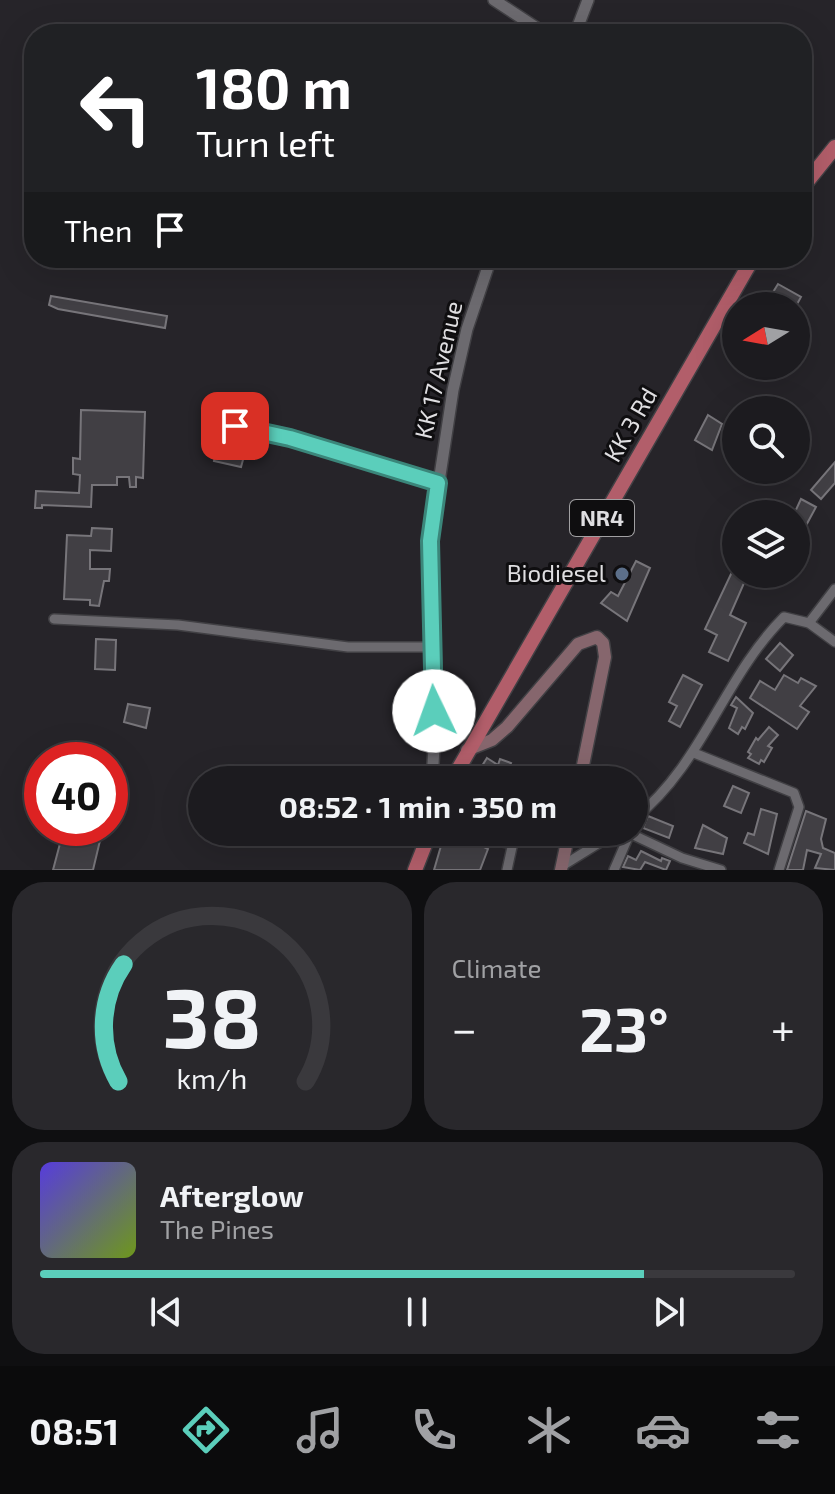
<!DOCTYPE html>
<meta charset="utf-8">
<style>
body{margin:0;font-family:"Exo 2",sans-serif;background:#29282c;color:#f1f3f6;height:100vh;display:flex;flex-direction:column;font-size:30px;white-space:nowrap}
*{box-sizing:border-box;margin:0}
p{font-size:26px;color:#a0a1a4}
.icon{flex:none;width:44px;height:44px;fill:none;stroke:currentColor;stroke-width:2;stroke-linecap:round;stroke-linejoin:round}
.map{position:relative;height:870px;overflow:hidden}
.drawer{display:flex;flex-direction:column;gap:12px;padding:12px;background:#0f0f11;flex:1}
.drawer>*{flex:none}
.banner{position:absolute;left:24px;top:24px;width:788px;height:244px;border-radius:32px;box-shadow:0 8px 32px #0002,0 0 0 2px #3a393d;background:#202124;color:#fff;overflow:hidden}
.needle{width:52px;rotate:259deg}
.buttons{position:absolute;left:722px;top:292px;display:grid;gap:16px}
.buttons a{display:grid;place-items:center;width:88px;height:88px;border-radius:50%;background:#1c1b1f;box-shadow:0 8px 32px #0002,0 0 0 2px #3a393d;font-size:40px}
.speed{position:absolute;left:24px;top:742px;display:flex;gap:16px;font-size:40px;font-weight:700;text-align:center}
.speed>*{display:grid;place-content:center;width:104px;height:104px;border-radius:50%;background:#1c1b1f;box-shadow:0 8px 32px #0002,0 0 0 2px #3a393d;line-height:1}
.speed .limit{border:12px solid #d22;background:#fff;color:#111}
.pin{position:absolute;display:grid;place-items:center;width:68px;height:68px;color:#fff;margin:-34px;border-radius:16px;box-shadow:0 4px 12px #0006}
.me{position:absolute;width:88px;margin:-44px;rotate:357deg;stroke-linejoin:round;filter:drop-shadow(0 0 6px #0008)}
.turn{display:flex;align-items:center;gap:28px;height:168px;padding:0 40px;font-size:36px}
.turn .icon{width:104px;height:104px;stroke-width:2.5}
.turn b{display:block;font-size:56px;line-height:68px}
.then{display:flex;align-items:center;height:76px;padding:0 40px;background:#0003;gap:16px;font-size:30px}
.big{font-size:60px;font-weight:700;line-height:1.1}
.drawer .tile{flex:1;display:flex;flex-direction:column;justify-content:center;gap:12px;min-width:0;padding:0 28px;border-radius:32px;background:#29282c}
.drawer .dial{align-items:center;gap:0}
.dial svg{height:208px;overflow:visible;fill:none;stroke:#3a393d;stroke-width:7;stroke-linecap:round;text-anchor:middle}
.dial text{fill:#f1f3f6;stroke:none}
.song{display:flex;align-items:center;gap:24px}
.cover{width:96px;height:96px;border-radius:12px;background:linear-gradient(135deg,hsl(250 70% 55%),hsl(80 70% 35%))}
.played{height:8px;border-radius:4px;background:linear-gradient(90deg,#5bcebb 80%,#3a393d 80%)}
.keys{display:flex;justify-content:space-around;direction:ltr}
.heat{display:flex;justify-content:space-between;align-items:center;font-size:44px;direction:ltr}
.drawer .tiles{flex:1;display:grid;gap:12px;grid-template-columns:1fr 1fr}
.tile:last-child{grid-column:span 2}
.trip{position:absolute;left:188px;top:766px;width:460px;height:80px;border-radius:40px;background:#1c1b1f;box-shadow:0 8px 32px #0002,0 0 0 2px #3a393d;font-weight:700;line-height:80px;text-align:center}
.dock{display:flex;height:128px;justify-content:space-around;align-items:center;background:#0b0b0c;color:#a0a1a4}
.dock .icon{width:56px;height:56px}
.dock .on{color:#5bcebb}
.dock b{font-size:36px;color:#f1f3f6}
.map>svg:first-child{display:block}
.building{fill:#413f44;stroke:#77757a;stroke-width:2}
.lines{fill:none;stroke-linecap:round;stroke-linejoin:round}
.minor-casing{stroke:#414044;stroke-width:12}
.tertiary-casing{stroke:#414044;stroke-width:14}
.secondary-casing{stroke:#414044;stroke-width:15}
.trunk-casing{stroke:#414044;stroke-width:17}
.minor{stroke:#6c6a6f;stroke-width:9}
.tertiary{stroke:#6c6a6f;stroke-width:11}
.secondary{stroke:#86666d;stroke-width:12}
.trunk{stroke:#b25e6a;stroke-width:14}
.route-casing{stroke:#3b867a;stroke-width:20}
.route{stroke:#5bcebb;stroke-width:14}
.service-dot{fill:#5c6f8a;stroke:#0f0e10;stroke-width:3}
.labels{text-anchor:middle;stroke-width:6;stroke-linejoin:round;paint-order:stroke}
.shield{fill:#0f0e10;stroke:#a1a0a2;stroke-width:2}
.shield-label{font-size:22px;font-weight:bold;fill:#dfdee1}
.street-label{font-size:24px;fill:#dfdee1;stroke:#0f0e10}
.poi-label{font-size:24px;fill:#dfdee1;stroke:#0f0e10;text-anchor:end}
</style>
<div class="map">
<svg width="835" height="870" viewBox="0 0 835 870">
<rect width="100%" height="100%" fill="#262429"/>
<!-- building -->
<g class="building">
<path d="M 778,284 L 801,297 L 796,306 L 757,306 L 764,293 L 770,297 Z"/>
<path d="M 51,296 L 167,316 L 165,328 L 58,309 L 49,305 Z"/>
<path d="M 81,410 L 145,412 L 143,478 L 136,477 L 136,487 L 130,487 L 129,477 L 117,477 L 117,485 L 92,485 L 91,507 L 42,505 L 42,508 L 35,508 L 36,491 L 79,493 L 80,475 L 73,474 L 73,458 L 80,459 Z"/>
<path d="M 708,415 L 722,424 L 712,450 L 695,440 Z"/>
<path d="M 220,435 L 235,438 L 233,446 L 246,449 L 241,467 L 214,461 Z"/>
<path d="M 835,462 L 835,483 L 821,499 L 811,490 Z"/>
<path d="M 801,499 L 816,507 L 803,531 L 796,527 L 794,514 Z"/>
<path d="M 92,528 L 112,529 L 111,551 L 90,550 L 90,569 L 110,569 L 109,581 L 104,581 L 99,606 L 90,605 L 90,600 L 64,599 L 67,535 L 91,536 Z"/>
<path d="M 636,561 L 650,568 L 627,621 L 601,603 L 611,592 L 618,596 Z"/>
<path d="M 731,574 L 748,574 L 730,615 L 746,623 L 728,661 L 709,652 L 717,635 L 705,629 Z"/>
<path d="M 96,639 L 116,640 L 115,670 L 95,669 Z"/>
<path d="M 780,643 L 793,655 L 780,671 L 766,659 Z"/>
<path d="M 683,675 L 702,685 L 680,727 L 669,721 L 677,706 L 669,702 Z"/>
<path d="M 784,675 L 798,683 L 801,678 L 816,686 L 800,706 L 809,712 L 797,729 L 750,698 L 760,681 L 775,690 Z"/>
<path d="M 736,697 L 753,713 L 745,729 L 742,727 L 738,734 L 729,728 L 737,708 L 731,705 Z"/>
<path d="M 128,704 L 150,708 L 146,728 L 124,722 Z"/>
<path d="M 769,727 L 778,735 L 768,746 L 772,748 L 764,762 L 761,760 L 759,764 L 748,758 L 751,754 L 748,752 L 756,738 L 758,740 Z"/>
<path d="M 487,758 L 498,765 L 500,759 L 511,763 L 505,777 L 492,772 L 488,780 L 473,780 Z"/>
<path d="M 733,786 L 749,793 L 741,813 L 724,806 Z"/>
<path d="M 761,809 L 777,814 L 768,854 L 744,843 L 748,833 L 754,835 Z"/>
<path d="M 806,811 L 826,819 L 821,839 L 823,848 L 835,853 L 835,870 L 815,868 L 821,854 L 807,850 L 803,870 L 787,870 Z"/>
<path d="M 648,816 L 673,826 L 669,838 L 643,828 Z"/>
<path d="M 703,825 L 727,838 L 723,854 L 695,848 Z"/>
<path d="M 83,828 L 103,828 L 93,870 L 53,870 L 62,836 L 80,841 Z"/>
<path d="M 445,832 L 464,832 L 481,840 L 482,846 L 488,849 L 480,870 L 434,870 Z"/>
<path d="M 641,851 L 661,861 L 662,858 L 670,861 L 666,870 L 645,862 L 640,870 L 623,867 L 628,856 L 636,860 Z"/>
</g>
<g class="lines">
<defs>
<g id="minor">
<path d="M 235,426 L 290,438 L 438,483"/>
<path d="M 54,619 L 178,625 L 348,647 L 430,647"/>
<path d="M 809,623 L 835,589"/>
<path d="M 694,753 L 794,793 L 799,807 L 779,870"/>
<path d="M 634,819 C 703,764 723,678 784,617 L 809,623 L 835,642"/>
<path d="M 485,832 L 490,840 L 509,843 L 512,847 L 507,870"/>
<path d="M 627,832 L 682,858 L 721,870"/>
<path d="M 562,866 L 617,832"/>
<path d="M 614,870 L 630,833"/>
</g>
<g id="tertiary">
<path d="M 494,0 L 546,34"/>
<path d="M 575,34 L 588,0"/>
<path d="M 432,780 L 435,731 L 430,541 L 453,390 L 467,329 L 491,258"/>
</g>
<g id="secondary">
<path d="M 467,750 L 492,740 L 507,727 L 578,644 L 597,637 L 603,643 L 605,657 L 580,780"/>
<path d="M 561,870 L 569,832"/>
</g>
<g id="trunk">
<path d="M 802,188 L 835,147"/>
<path d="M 452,780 L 753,258"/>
<path d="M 415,870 L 430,832"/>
</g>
</defs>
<!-- minor casing -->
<use href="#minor" class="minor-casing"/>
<!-- tertiary casing -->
<use href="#tertiary" class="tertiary-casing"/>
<!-- secondary casing -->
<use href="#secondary" class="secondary-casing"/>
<!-- trunk casing -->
<use href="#trunk" class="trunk-casing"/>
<!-- minor -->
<use href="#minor" class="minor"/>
<!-- tertiary -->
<use href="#tertiary" class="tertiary"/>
<!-- secondary -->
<use href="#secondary" class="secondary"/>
<!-- trunk -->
<use href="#trunk" class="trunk"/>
</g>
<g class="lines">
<defs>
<path id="route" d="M 235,426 L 290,438 L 438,483 L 430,541 L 434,711"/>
</defs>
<!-- route casing -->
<use href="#route" class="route-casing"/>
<!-- route -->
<use href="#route" class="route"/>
</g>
<!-- markers -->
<circle class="service-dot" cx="622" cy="574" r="8"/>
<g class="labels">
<!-- shield labels -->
<rect class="shield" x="570" y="500" width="64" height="36" rx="6"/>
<g class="shield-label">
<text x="602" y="526">NR4</text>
</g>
<!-- street labels -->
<g class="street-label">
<text transform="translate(439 370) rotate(-77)" y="8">KK 17 Avenue</text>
<text transform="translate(631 425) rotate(-60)" y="8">KK 3 Rd</text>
</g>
<!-- poi labels -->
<g class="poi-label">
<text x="606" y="582">Biodiesel</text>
</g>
</g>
</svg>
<div class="buttons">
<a><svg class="needle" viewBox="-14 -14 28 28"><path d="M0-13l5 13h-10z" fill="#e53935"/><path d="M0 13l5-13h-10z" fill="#a0a1a4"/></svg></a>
<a><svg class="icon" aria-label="search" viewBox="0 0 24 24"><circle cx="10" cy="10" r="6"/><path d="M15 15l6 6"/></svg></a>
<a><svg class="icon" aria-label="layers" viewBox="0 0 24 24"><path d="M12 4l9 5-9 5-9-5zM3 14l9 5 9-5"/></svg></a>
</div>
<div class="speed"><div class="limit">40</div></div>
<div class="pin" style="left:235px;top:426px;background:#d93025"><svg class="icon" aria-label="arrive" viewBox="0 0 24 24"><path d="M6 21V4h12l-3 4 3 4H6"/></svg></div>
<svg class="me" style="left:434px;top:711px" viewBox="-20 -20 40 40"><circle r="19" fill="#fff"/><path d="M0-13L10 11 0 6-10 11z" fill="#5bcebb"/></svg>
<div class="trip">08:52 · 1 min · 350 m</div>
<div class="banner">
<div class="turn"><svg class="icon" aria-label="left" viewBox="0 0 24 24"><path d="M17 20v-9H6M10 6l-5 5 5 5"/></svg><div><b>180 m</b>Turn left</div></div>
<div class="then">Then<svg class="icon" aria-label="arrive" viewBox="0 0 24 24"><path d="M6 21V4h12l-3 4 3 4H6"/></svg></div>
</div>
</div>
<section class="drawer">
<div class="tiles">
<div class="tile dial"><svg viewBox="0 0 100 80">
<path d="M14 69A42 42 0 1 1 86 69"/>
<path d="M14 69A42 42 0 0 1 16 24" stroke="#5bcebb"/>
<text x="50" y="56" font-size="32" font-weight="700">38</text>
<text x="50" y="72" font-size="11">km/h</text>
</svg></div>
<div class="tile"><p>Climate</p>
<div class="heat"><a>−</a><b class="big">23°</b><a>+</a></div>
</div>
<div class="tile">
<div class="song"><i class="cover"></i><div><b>Afterglow</b><p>The Pines</p></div></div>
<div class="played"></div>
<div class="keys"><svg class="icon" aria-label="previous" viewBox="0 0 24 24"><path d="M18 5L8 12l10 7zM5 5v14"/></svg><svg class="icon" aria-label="pause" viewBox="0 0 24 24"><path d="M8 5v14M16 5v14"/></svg><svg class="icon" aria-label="next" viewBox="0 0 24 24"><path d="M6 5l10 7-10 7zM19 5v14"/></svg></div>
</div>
</div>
</section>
<nav class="dock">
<b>08:51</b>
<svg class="icon on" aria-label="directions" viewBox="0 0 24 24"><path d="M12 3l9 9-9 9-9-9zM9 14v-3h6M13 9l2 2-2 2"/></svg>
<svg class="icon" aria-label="music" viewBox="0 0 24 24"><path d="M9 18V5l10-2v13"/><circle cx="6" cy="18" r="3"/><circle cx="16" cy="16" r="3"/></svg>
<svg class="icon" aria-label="phone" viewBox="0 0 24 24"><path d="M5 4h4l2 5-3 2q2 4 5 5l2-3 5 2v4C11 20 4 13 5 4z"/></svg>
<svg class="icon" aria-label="climate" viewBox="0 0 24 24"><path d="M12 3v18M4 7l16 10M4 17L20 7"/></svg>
<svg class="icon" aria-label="car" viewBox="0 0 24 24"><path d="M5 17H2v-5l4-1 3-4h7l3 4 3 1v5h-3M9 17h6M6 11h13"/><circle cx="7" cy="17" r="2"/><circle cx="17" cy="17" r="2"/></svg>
<svg class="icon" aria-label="filters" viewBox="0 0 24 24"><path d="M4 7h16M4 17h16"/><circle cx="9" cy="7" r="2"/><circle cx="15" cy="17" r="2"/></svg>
</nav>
